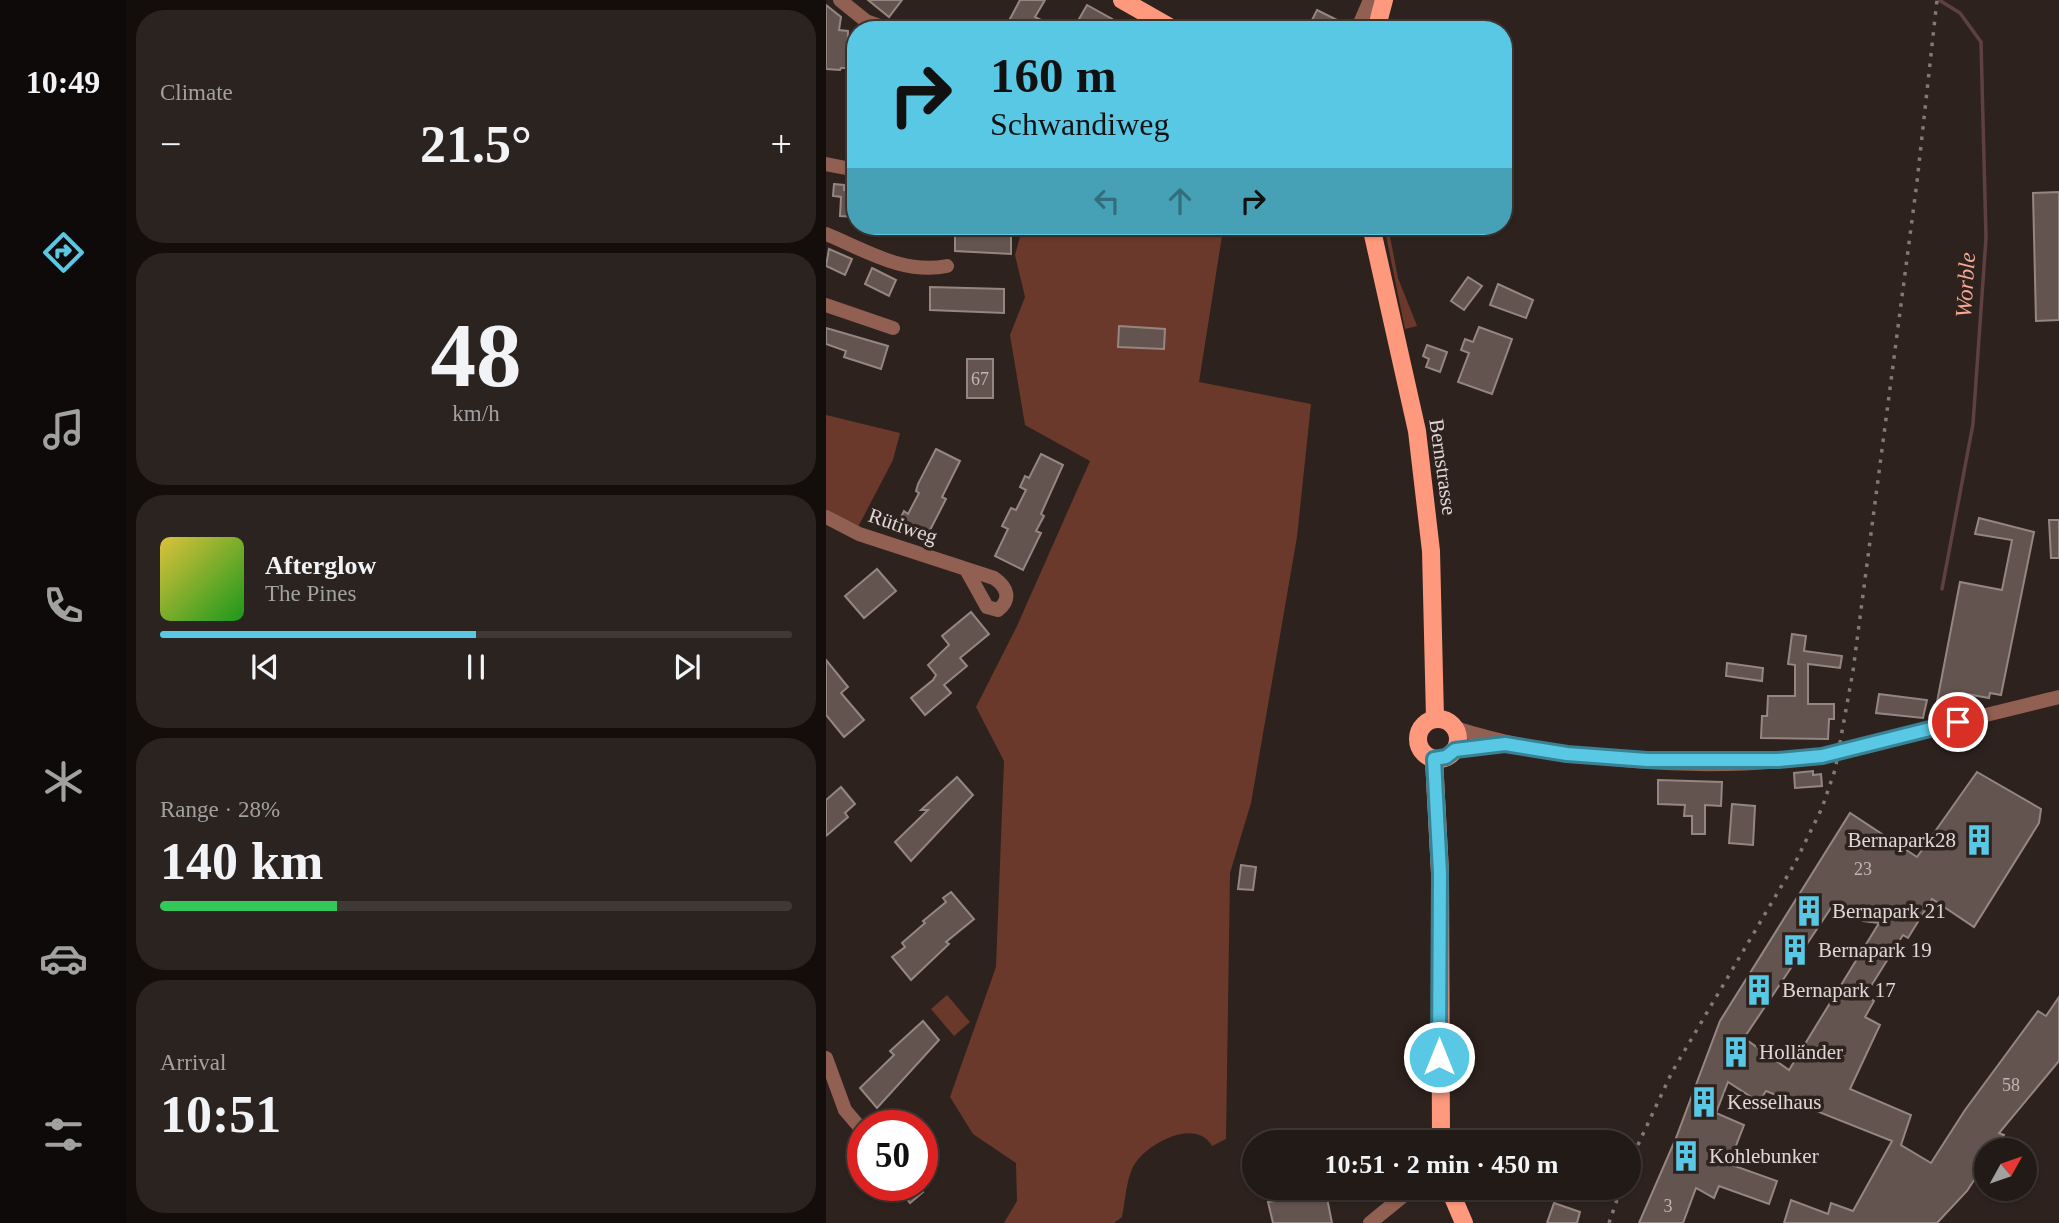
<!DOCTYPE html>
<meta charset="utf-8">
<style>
body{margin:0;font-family:"Times New Roman",serif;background:#2a231f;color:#f1f3f6;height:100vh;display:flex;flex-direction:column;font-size:26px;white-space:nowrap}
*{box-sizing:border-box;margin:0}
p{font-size:23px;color:#a2a1a1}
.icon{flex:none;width:38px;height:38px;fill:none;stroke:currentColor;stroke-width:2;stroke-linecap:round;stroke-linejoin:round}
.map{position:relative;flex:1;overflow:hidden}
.details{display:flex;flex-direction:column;gap:10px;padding:10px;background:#130e0c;width:700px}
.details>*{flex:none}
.guide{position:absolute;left:21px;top:21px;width:665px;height:214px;border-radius:28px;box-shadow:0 2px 5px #0004,0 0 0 2px #3f3835;background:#58c8e4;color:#111;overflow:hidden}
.needle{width:46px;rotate:50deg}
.buttons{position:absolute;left:1148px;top:1138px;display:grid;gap:14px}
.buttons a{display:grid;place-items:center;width:63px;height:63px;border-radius:50%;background:#221a16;box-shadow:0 2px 5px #0004,0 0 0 2px #3f3835;font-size:35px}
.speed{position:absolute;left:21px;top:1110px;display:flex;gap:14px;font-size:35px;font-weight:700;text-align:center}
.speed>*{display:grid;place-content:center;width:91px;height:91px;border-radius:50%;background:#221a16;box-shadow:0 2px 5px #0004,0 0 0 2px #3f3835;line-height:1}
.speed .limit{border:10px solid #d22;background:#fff;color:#111}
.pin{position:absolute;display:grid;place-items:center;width:60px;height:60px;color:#fff;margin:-30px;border:4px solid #fff;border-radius:50%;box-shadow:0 2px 7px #0007}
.me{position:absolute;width:77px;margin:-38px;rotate:0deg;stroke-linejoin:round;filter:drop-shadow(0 0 5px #0008)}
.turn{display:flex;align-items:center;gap:24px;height:147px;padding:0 28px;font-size:32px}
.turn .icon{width:91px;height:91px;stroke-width:2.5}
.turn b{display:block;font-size:49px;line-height:60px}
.lanes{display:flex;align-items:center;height:66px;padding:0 28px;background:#0003;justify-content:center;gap:35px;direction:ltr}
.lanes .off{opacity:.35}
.big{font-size:52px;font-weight:600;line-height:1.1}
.details .card{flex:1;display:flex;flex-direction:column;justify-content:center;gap:10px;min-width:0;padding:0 24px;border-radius:28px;background:#2a231f}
.details .dial{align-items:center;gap:0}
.dial b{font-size:91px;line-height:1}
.song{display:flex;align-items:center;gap:21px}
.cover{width:84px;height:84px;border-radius:10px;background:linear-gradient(135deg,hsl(50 70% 55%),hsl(120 70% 35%))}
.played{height:7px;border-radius:4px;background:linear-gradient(90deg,#58c8e4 50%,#3f3835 50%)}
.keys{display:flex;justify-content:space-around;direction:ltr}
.heat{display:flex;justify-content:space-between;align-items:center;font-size:38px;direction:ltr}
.charge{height:10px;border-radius:5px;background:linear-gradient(90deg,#34c759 28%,#3f3835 0)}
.trip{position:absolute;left:416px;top:1130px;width:399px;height:70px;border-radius:35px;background:#221a16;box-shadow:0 2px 5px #0004,0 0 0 2px #3f3835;font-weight:600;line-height:70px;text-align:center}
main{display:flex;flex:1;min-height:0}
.tab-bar{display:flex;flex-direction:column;width:126px;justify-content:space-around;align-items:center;background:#0e0a09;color:#a2a1a1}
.tab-bar .icon{width:49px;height:49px}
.tab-bar .on{color:#58c8e4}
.tab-bar b{font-size:32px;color:#f1f3f6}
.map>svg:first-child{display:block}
.green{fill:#6b392b}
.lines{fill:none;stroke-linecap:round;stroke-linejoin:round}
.stream{stroke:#5f4040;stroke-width:3.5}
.building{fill:#63544f;stroke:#968681;stroke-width:2;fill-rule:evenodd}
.minor{stroke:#916052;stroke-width:14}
.major{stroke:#fe997d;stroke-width:18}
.rail{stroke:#837975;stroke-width:3.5;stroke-dasharray:3.5 7;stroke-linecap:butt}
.route-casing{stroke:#398294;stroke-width:18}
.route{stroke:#58c8e4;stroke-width:12}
.labels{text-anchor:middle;stroke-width:7;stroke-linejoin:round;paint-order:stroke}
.number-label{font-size:18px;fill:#c1b6b3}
.street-label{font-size:21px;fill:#e0d7d4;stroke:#2e221e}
.poi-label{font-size:21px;fill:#e0d7d4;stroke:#2e221e;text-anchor:start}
.water-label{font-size:23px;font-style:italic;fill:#f5a893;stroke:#2e221e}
</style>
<main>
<nav class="tab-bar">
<b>10:49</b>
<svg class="icon on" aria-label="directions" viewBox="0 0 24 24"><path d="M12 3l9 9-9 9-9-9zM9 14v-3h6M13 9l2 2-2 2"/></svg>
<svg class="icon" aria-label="music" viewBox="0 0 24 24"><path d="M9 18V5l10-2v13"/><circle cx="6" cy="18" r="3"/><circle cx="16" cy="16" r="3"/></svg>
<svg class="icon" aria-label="phone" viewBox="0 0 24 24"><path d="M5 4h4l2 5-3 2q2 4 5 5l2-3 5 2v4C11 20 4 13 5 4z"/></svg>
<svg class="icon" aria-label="climate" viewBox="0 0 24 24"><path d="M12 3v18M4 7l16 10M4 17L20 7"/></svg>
<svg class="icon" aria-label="car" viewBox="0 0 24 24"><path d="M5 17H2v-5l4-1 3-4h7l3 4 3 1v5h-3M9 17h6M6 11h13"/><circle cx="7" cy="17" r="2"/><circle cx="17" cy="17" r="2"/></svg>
<svg class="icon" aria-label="filters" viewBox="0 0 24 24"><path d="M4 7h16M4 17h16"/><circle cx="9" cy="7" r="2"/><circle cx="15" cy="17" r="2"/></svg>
</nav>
<section class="details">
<div class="card"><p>Climate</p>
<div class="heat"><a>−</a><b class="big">21.5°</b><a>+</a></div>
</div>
<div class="card dial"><b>48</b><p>km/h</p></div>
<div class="card">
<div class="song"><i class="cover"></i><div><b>Afterglow</b><p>The Pines</p></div></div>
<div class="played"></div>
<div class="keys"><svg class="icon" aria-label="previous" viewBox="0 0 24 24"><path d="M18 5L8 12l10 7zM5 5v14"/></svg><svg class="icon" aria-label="pause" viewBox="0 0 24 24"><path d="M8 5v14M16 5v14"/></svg><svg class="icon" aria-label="next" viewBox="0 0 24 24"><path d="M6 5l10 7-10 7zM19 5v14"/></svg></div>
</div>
<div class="card"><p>Range · 28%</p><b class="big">140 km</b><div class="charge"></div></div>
<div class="card"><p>Arrival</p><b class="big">10:51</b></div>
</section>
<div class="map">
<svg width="1233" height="1223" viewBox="0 0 1233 1223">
<rect width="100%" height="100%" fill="#2e221e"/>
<!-- green -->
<g class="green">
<path d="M 197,226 L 394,226 L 396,236 L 373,382 L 485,404 L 471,537 L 425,803 L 404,873 L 400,1139 L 386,1146 C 370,1116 316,1145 306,1169 C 300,1183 299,1202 296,1217 L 288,1223 L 178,1223 L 191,1201 L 190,1163 L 147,1134 L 124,1097 L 170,967 L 178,761 L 150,707 L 191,626 L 264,461 L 199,425 L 184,335 L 199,297 L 189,255 Z"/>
<path d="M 558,226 L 562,226 L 572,278 L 591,326 L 579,329 Z"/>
<path d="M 0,415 L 74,433 L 67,460 L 32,527 L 0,510 Z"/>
<path d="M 121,995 L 144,1022 L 128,1036 L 105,1009 Z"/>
</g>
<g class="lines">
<!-- stream -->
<path class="stream" d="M 1113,0 L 1134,13 L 1155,42 L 1160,238 L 1147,424 L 1116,589"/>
</g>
<!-- building -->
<g class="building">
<path d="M 42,0 L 76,0 L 63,17 Z"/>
<path d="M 194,0 L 219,0 L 209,17 L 215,20 L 210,30 L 178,30 Z"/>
<path d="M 0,5 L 15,17 L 13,30 L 22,31 L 21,68 L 15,68 L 14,70 L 0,69 Z"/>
<path d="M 261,5 L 286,19 L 280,30 L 255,30 L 249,26 Z"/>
<path d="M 491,10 L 511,20 L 506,30 L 481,30 Z"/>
<path d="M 8,184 L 18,185 L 18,190 L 30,191 L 30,217 L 14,216 L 15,197 L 7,196 Z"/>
<path d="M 1233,192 L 1233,320 L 1210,321 L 1207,193 Z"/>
<path d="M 129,229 L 185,232 L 185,254 L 129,251 Z"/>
<path d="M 3,249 L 26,259 L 19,275 L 0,266 Z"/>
<path d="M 46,268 L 70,280 L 63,296 L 39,284 Z"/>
<path d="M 642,277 L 656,286 L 638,310 L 625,301 Z"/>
<path d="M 672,284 L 707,300 L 700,318 L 664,305 Z"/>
<path d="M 104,287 L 178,289 L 178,313 L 104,310 Z"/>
<path d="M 293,326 L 339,329 L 338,349 L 292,347 Z"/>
<path d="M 653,327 L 686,339 L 666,394 L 632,382 L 643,353 L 635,350 L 639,339 L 647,342 Z"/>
<path d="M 0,328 L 62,346 L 55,369 L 18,357 L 20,351 L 0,344 Z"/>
<path d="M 601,345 L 621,352 L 614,372 L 600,367 L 603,359 L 597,356 Z"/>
<rect x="141" y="359" width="26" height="39"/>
<path d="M 110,449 L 134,461 L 116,497 L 120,499 L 101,536 L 80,529 L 82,526 L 73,521 L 78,511 L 82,514 L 93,493 L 90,491 L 92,484 Z"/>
<path d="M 215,454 L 237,465 L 215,514 L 218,516 L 210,531 L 215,533 L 197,570 L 169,556 L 182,529 L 176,526 L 185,508 L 190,510 L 200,490 L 194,487 L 199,476 L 203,478 Z"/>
<path d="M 1153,518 L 1208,532 L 1175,695 L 1164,693 L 1163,698 L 1135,693 L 1133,707 L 1111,702 L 1134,582 L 1176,590 L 1186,540 L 1149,534 Z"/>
<path d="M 1223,520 L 1233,520 L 1233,558 L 1225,558 Z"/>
<path d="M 51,569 L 70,591 L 38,618 L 19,596 Z"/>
<path d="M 145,612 L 163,634 L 134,658 L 141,666 L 118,685 L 125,693 L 99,715 L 85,698 L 107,680 L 110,675 L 102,665 L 123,645 L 116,636 Z"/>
<path d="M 966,634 L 980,636 L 978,651 L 1016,656 L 1014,668 L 982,664 L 982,704 L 1008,704 L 1008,719 L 1003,719 L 1002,739 L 935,738 L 936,716 L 941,716 L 942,696 L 969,696 L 969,665 L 962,664 Z"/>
<path d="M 0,660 L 22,687 L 15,693 L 38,720 L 18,737 L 0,715 Z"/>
<path d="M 901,663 L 937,668 L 936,681 L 900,676 Z"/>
<path d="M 1053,694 L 1101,700 L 1097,718 L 1050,713 Z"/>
<path d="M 987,771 L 987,775 L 995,774 L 996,786 L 969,788 L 968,773 Z"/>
<path d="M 1151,772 L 1215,809 L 1213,823 L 1148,927 L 1106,899 L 1082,938 L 1077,935 L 1040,994 L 1048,1001 L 1039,1017 L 1054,1025 L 1024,1089 L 1085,1115 L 1075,1145 L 1105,1163 L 1139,1110 L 1212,1011 L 1220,1016 L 1233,997 L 1233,1061 L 1173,1133 L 1178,1135 L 1168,1150 L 1160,1150 L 1160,1162 L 1141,1191 L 1111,1223 L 958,1223 L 965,1200 L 1002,1214 L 1005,1203 L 1027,1211 L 1066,1141 L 940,1091 L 933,1102 L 902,1082 L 890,1113 L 918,1125 L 903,1164 L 951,1181 L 943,1204 L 893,1186 L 888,1198 L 870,1188 L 857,1223 L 813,1223 L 850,1138 L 894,1021 L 1024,813 L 1091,857 ZM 1009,902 L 1037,921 L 1053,923 L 963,1070 L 918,1038 Z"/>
<path d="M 131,777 L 147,795 L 85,861 L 69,842 L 102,810 L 95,810 Z"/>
<path d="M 832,780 L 896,782 L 895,806 L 879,805 L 879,834 L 866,834 L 866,816 L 858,816 L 859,805 L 832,804 Z"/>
<path d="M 15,787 L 29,804 L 19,813 L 22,817 L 0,836 L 0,800 Z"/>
<path d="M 906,804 L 929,806 L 927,845 L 903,843 Z"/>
<path d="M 415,865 L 430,867 L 427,890 L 412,889 Z"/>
<path d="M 125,892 L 148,919 L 120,942 L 123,944 L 85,980 L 66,957 L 79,947 L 76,943 L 99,923 L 97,921 L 120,902 L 117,898 Z"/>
<path d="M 97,1021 L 113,1040 L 51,1108 L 34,1088 L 68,1055 L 64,1051 Z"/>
<path d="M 70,1185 L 92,1185 L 97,1192 L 84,1203 Z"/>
<path d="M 500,1193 L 506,1223 L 447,1223 L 442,1202 Z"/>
<path d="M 728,1203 L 754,1212 L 751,1223 L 721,1223 Z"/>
</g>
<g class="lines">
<!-- minor -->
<g class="minor">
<path d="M 14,0 L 40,21 L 65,30"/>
<path d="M 531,30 L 544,0"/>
<path d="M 0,164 L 30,170"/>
<path d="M 0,234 C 39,250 78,275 121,266"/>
<path d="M 0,305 L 67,328"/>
<path d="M 0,517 L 33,534 L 168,578 C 181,587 186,599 172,610 L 161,607 L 141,571"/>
<path d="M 629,728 C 734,761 877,773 986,757 C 1012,754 1038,745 1063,738 C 1120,725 1176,711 1233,697"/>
<path d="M 629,750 L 674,744"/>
<path d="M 0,1058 L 19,1110 L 37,1131"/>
<path d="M 544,1223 L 587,1188"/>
</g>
<!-- major -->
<g class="major">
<path d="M 296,0 L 349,30"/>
<path d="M 550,30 L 558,0"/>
<path d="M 545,226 L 591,431 L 605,551 L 609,718"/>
<circle cx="612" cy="739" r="20"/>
<path d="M 608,759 L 614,873 L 615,1143"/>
<path d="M 623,1188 L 638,1223"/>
</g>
<!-- rail -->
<g class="rail">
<path d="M 803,1164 L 846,1072 L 969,863 L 996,808 L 1009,770 L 1027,671 L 1091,182 L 1111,0"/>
<path d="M 783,1223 L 795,1188"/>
</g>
</g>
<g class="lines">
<defs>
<path id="route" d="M 613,1057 L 614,873 L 608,759 L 620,757 L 629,750 L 679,744 L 741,754 L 821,760 L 952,760 L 996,756 L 1132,722"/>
</defs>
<!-- route casing -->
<use href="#route" class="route-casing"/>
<!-- route -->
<use href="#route" class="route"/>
</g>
<!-- icons -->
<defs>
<symbol id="building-bare" viewBox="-9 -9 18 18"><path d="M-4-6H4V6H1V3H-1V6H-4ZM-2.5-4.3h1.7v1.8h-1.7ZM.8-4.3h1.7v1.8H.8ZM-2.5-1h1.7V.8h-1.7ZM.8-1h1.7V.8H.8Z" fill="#58c8e4" stroke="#2e221e" stroke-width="2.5" paint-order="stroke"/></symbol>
</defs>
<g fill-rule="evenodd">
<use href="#building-bare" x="1131" y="818" width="44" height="44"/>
<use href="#building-bare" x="961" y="889" width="44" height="44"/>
<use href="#building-bare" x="947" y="928" width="44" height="44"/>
<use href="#building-bare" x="911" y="968" width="44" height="44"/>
<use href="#building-bare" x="888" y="1030" width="44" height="44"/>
<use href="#building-bare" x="856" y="1080" width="44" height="44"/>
<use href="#building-bare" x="838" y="1134" width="44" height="44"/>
</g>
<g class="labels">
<!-- number labels -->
<g class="number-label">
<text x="154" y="385">67</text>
<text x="1037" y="875">23</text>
<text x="1185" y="1091">58</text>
<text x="842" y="1212">3</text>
</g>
<!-- street labels -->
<g class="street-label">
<text transform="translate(617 467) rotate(82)" y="7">Bernstrasse</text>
<text transform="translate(77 526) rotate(19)" y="7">Rütiweg</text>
</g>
<!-- poi labels -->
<g class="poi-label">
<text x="1130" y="847" text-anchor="end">Bernapark28</text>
<text x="1006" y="918">Bernapark 21</text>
<text x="992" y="957">Bernapark 19</text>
<text x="956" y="997">Bernapark 17</text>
<text x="933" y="1059">Holländer</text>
<text x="901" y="1109">Kesselhaus</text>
<text x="883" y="1163">Kohlebunker</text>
</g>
<!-- water labels -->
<g class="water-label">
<text transform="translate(1139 285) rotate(-86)" y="8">Worble</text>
</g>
</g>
</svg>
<div class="buttons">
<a><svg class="needle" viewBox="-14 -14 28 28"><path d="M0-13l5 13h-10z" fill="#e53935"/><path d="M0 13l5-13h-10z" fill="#a2a1a1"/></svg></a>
</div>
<div class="speed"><div class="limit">50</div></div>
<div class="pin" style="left:1132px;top:722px;background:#d93025"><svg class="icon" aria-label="arrive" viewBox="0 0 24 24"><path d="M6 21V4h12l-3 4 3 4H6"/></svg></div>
<svg class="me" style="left:613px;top:1057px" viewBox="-20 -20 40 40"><circle r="17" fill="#58c8e4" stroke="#fff" stroke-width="3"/><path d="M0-11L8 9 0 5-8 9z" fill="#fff"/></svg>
<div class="trip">10:51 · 2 min · 450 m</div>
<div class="guide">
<div class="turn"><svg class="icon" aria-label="right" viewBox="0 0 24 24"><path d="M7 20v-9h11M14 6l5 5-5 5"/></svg><div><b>160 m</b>Schwandiweg</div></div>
<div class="lanes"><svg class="icon off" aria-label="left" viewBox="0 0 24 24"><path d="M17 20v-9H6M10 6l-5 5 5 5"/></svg><svg class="icon off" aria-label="ahead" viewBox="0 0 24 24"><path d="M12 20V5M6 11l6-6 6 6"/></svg><svg class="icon" aria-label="right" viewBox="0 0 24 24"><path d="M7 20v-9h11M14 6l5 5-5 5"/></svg></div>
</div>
</div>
</main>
